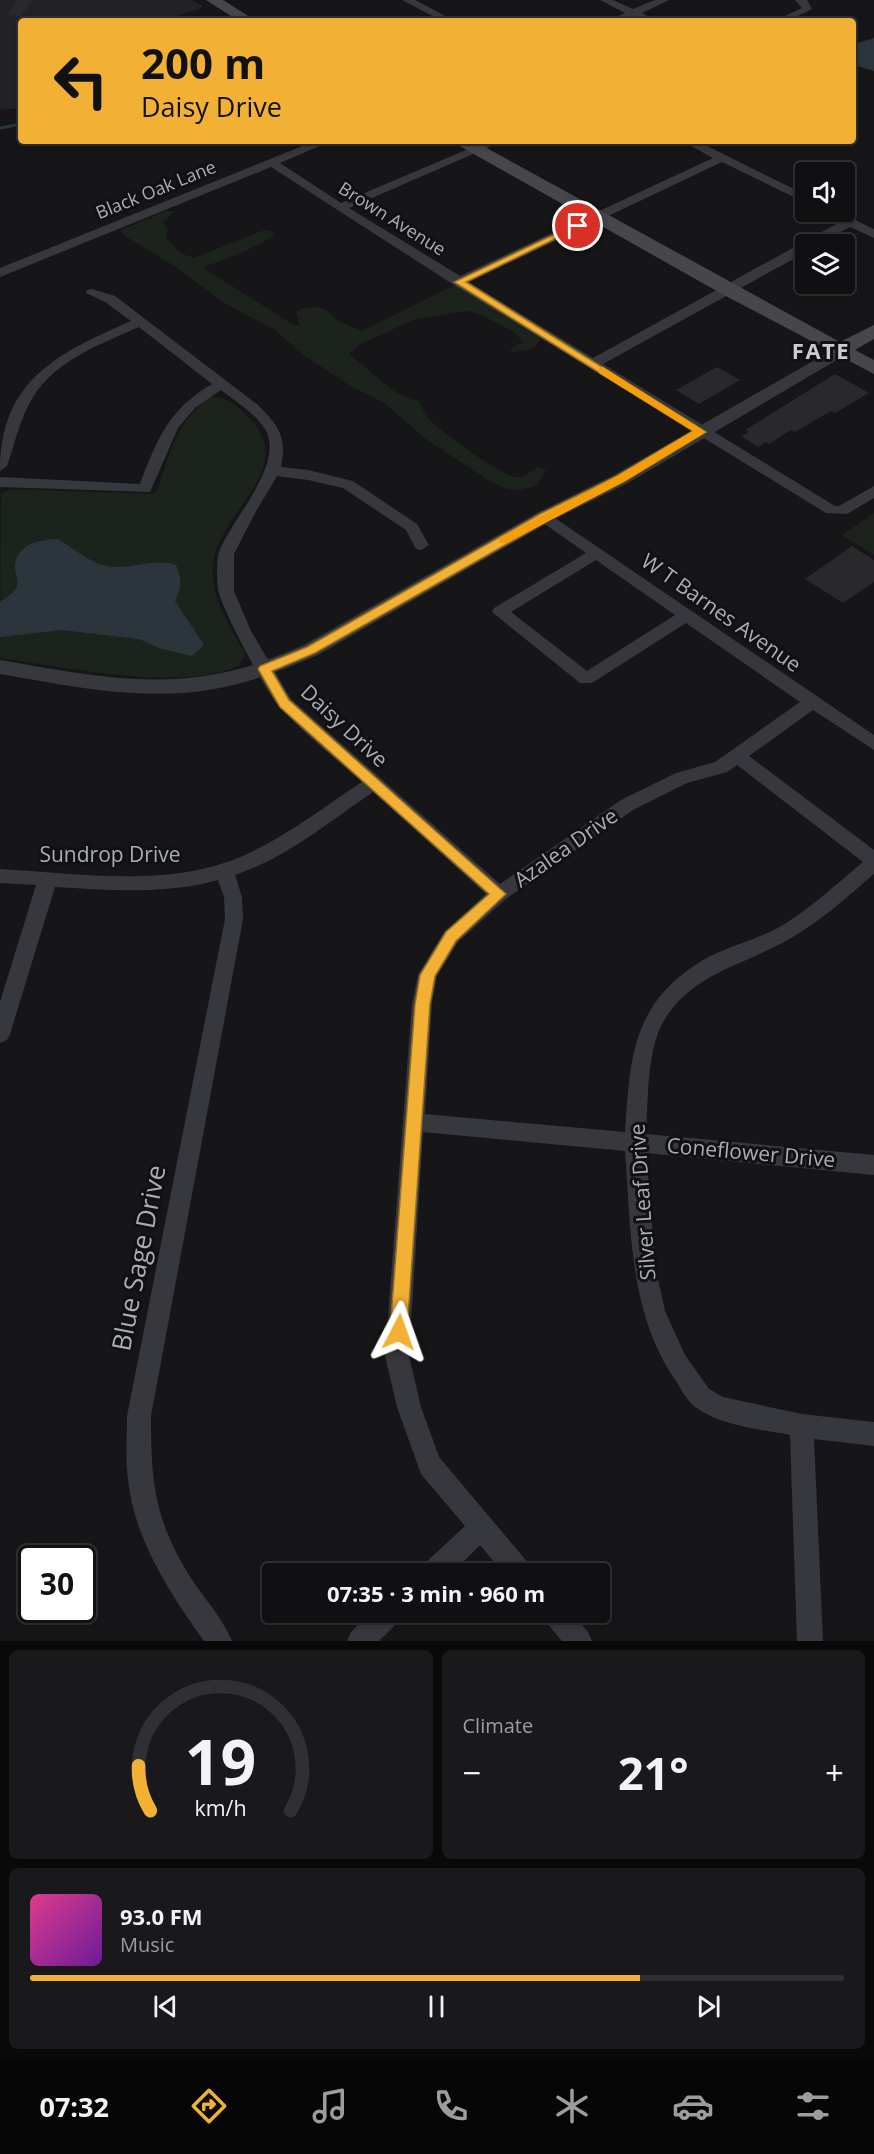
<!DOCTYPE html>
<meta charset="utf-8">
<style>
body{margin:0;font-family:"Open Sans",sans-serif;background:#19191b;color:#f1f3f6;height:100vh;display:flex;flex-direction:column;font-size:22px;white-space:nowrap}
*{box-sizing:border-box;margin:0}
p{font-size:20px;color:#9c9d9f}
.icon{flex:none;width:33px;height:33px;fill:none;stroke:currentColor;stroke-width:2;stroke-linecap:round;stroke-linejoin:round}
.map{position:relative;height:1641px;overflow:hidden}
.side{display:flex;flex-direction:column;gap:9px;padding:9px;background:#09090a;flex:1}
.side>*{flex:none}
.top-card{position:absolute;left:18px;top:18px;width:838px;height:126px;border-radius:6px;box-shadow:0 3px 9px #0003,0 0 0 2px #303032;background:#f2b134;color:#111;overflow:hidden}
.tools{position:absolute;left:795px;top:162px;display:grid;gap:12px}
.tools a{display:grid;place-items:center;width:60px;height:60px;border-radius:6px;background:#101012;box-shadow:0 3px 9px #0003,0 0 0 2px #303032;font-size:30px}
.speed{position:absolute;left:18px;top:1545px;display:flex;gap:12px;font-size:30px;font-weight:700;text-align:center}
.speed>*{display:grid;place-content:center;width:78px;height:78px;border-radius:50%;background:#101012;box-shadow:0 3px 9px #0003,0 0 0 2px #303032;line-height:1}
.speed .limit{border:3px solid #111;border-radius:9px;background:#fff;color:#111}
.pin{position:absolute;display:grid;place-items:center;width:51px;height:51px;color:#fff;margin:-26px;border:3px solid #fff;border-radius:50%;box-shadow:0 2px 6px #0007}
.me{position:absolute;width:66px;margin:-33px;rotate:4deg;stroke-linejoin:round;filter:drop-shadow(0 0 4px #0008)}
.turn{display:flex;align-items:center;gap:21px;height:126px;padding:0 24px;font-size:27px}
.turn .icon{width:78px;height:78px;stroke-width:2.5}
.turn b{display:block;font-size:42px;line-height:51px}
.big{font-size:45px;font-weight:700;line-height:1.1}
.side .widget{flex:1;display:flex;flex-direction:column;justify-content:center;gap:9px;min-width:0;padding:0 21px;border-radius:9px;background:#19191b}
.side .dial{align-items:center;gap:0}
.dial svg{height:156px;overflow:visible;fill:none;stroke:#303032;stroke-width:7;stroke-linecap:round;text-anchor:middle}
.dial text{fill:#f1f3f6;stroke:none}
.song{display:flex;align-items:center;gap:18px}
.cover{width:72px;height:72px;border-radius:9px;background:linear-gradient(135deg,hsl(330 70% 55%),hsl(280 70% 35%))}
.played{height:6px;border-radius:3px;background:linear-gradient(90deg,#f2b134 75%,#303032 75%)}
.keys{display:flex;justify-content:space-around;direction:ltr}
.heat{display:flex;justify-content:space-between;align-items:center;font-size:33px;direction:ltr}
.side .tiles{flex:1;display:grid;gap:9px;grid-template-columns:1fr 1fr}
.widget:last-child{grid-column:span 2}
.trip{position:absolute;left:262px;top:1563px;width:348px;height:60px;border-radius:6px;background:#101012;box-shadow:0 3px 9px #0003,0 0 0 2px #303032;font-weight:700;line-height:60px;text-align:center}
.tab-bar{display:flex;height:96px;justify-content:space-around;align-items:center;background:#060607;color:#9c9d9f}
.tab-bar .icon{width:42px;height:42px}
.tab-bar .current{color:#f2b134}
.tab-bar b{font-size:27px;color:#f1f3f6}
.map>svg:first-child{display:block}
.built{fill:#222225}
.green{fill:#1c231d}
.water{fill:#2c353c}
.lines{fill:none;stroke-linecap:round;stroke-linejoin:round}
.stream{stroke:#2c353c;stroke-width:3}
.building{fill:#29292c}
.minor{fill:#37383d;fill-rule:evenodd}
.tertiary{fill:#37383d;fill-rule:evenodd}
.secondary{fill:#45474d;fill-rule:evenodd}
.route{fill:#f2b134;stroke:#9d7322;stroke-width:1.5}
.slow{fill:#f59e0b}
.labels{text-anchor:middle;stroke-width:6;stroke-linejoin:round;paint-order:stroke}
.far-street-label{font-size:18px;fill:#a8adb8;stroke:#111113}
.street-label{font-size:21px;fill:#a8adb8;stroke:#111113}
.far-district-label{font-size:22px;font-weight:bold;letter-spacing:1.5px;fill:#c9ccd4;stroke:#111113}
.near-street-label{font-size:26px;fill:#a8adb8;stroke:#111113}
</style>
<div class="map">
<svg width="874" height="1641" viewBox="0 0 874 1641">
<rect width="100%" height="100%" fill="#161618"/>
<!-- built -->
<path class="built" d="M 0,0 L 192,0 L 204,7 L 162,21 L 21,21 L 21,108 L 0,110 Z"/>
<!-- green -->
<g class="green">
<path d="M 166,211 L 174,211 L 163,222 L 168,230 L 166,238 L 180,253 L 194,258 L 259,232 L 266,230 L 273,232 L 273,236 C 251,249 229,259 205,266 L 205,269 L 292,324 L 300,326 L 296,312 L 301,308 L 318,307 L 325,309 L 338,321 L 362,331 L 455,285 L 536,335 L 541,339 L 534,348 L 510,353 L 512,348 L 523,342 L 515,333 L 482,315 L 467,311 L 415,319 L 359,345 L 349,354 L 395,392 L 418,401 C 422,406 423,412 427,417 C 437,429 501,476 516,477 C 524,478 531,472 537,467 L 546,470 L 536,486 L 518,490 L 508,489 L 491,482 L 426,439 L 383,402 L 354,388 L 305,356 L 275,330 L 226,304 L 173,265 L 122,234 L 121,230 Z"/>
<path d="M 211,397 C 227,396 235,404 246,415 C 303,468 218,511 213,564 C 210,597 229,625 245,653 L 245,657 L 238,666 C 181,692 63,667 0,658 L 1,494 L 12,489 L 152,494 L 157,491 C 170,454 176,420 211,397 Z"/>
<path d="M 874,513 L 874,555 L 842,535 Z"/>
</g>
<!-- water -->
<g class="water">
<path d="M 874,38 L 874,71 L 854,65 L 854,44 Z"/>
<path d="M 58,539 C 70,546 90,562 102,565 C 129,572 150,557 176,565 C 182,579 182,587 175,601 L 204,645 L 192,656 L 159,648 L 139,639 L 61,630 L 0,637 L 0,602 C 5,598 11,595 15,590 C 21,581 15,576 15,567 C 16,543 40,540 58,539 Z"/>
</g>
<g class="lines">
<!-- stream -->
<path class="stream" d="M 0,128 L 21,124"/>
</g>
<!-- building -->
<g class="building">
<path d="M 18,0 L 33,0 L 21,16 L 6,15 Z"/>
<path d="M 717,367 L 740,380 L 699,404 L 676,390 Z"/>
<path d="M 835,374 L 869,393 L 835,413 L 831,411 L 795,432 L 791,430 L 769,444 L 766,442 L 758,447 L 741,436 L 749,432 L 745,430 Z"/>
<path d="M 852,546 L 874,560 L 874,582 L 843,603 L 805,579 Z"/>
</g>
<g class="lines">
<!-- minor -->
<g class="minor">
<path d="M 402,0 L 415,0 L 455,21 L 442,21 Z"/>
<path d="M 600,0 L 613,0 L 633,9 L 655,0 L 669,0 L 642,13 L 656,21 L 643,21 L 633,17 L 623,21 L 609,21 L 625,13 Z"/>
<path d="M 795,0 L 807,0 L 812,9 L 788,21 L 774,21 L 802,8 Z"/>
<path d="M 315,141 L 331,141 L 280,163 L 341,203 L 487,141 L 503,141 L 349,208 L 460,276 L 713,158 L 682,141 L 697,141 L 806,195 L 806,203 L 722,162 L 469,282 L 593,358 L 840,222 L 825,215 L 823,212 L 838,212 L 874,229 L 874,238 L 850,227 L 817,244 L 806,244 L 806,252 L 603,364 L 835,506 L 839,506 L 874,486 L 874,498 L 847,514 L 826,513 L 454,285 L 271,167 L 0,277 L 0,268 Z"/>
<path d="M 92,289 L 115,296 L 258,405 C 279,426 287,437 281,467 L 308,470 L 353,481 L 417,524 L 429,545 L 421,550 L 416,549 L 406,530 L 343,488 L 308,480 L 277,476 L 255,513 L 234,554 L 234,591 L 251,631 L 291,699 L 500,884 L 621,800 L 676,773 L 715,762 L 800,702 L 686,623 L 592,683 L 580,683 L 492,612 L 494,608 L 586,553 L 539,520 L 536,517 L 539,514 L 549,514 L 874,735 L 874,750 L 813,710 L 749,756 L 874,850 L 874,874 C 847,897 822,920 791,938 C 746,965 688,973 661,1026 C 647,1055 648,1102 646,1134 L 874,1155 L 874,1175 L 646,1153 L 656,1270 L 665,1311 L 685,1355 L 709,1389 L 723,1397 L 802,1414 L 874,1422 L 874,1446 L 814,1439 L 823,1641 L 797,1641 L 790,1435 C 759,1429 721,1426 695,1407 C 687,1401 681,1389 676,1381 C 629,1314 631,1229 625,1151 L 423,1132 L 409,1356 L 421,1407 L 439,1457 L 530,1565 L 533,1574 L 504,1574 L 480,1545 L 451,1574 L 420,1574 L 423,1565 L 465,1526 L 421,1474 L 397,1407 L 385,1356 L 412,1003 L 418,975 L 444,932 L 486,894 L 373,792 C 329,822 286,858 235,875 L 242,897 L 243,919 L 151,1416 C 151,1481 154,1518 189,1575 C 203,1597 222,1617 232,1641 L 204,1641 C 170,1593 135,1541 128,1480 C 125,1459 127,1437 127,1416 L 225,919 L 224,897 L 218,880 C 165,895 108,890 55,887 L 10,1034 L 7,1040 L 0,1043 L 0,1002 L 36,885 L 0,883 L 0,869 C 79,873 170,889 245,855 C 287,836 324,807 362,782 C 335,758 306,735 281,709 C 268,696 220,606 218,589 C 217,579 216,562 219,552 C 231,519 289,461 263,426 C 252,411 235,401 221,390 L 195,408 L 178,428 L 150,492 L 0,487 L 0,477 L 140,484 C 157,439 169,409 212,384 L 139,327 C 101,344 56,360 33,397 C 20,418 15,443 7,466 L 0,471 C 0,380 58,353 131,321 L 105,302 L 86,293 L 87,290 ZM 596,560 L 675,615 L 587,671 L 511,612 ZM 737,765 L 863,862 C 835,885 808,911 776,929 C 751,942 720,948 697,964 C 631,1006 630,1062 625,1132 L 425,1114 L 432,1003 L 437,976 L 458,942 L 506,899 L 633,810 L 687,783 L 727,772 Z"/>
<path d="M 371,1612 L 403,1612 L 399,1621 L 379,1641 L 347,1641 L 351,1632 Z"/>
<path d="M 541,1612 L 571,1612 L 588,1632 L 592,1641 L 562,1641 L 545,1621 Z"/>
</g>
<!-- tertiary -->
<path class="tertiary" d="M 841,345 L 847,346 L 849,350 L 847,354 L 628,483 L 551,521 L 318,655 C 285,669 250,683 214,689 C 143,702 70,686 0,674 L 0,660 C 71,672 144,688 216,674 C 247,669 275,657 304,645 L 537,513 L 614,475 Z"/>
<!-- secondary -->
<g class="secondary">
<path d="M 206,0 L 223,0 L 256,21 L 239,21 Z"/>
<path d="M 454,141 L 474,141 L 840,342 L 874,325 L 874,339 L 855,350 L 874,360 L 874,374 L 722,294 L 456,144 Z"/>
</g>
</g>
<!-- route -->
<path class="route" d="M 574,225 L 582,226 L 466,282 L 706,432 L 625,481 L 549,520 L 315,653 L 272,671 L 289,700 L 506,894 L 456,941 L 435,976 L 430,1004 L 407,1332 L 405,1338 L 399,1341 L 392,1338 L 390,1332 L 415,1004 L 420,975 L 446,932 L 489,894 L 280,707 L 258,669 L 260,666 L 307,647 L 540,514 L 617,476 L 693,431 L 454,282 Z"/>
<!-- slow -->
<path class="slow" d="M 603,367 L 706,432 L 625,481 L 507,543 L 499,543 L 499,538 L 617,476 L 693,431 L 599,373 L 599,368 Z"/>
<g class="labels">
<!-- far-street labels -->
<g class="far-street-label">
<text transform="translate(156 190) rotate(-22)" y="6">Black Oak Lane</text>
<text transform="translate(392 219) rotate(32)" y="6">Brown Avenue</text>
</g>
<!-- street labels -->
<g class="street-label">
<text transform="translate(721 613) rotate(35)" y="7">W T Barnes Avenue</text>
<text transform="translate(344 726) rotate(43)" y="7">Daisy Drive</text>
<text transform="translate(566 848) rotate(-35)" y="7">Azalea Drive</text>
<text x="110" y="862">Sundrop Drive</text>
<text transform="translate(751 1153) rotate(5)" y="7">Coneflower Drive</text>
<text transform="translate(643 1202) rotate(-94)" y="7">Silver Leaf Drive</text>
</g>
<!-- far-district labels -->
<g class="far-district-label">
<text x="821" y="359">FATE</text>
</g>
<!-- near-street labels -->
<g class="near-street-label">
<text transform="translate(139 1258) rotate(-79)" y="9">Blue Sage Drive</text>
</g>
</g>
</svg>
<div class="tools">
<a><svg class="icon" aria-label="sound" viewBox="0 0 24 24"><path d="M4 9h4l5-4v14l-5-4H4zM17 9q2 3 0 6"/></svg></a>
<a><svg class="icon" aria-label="layers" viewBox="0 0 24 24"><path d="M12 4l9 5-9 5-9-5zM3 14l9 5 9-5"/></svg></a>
</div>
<div class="speed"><div class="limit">30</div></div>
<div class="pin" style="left:578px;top:226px;background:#d93025"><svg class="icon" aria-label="arrive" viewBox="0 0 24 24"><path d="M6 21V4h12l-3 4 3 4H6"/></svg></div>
<svg class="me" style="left:399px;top:1332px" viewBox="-20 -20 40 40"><path d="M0-17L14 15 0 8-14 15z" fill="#f2b134" stroke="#fff" stroke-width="4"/></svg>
<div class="trip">07:35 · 3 min · 960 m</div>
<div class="top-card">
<div class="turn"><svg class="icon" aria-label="left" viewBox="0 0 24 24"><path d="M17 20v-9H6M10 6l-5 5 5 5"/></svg><div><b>200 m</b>Daisy Drive</div></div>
</div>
</div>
<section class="side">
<div class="tiles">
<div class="widget dial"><svg viewBox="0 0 100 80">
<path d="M14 69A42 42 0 1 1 86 69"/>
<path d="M14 69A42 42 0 0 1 8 46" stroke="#f2b134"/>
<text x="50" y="56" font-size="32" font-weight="700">19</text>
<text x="50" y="72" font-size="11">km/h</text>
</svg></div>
<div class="widget"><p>Climate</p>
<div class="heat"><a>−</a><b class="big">21°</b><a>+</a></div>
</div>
<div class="widget">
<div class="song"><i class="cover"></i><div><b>93.0 FM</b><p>Music</p></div></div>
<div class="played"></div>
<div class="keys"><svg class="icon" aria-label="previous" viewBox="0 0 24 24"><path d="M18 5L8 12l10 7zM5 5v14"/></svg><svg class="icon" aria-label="pause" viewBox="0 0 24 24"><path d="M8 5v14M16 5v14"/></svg><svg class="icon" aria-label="next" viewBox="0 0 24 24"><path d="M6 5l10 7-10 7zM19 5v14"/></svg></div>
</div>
</div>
</section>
<nav class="tab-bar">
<b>07:32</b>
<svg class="icon current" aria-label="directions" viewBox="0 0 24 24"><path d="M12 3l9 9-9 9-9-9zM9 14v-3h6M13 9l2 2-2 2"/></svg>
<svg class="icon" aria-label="music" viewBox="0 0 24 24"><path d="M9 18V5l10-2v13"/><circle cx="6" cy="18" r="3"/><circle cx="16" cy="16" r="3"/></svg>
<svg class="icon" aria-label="phone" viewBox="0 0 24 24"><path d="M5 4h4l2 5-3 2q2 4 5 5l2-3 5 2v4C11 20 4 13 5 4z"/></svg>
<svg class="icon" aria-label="climate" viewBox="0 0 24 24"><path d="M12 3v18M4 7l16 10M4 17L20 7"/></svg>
<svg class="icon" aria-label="car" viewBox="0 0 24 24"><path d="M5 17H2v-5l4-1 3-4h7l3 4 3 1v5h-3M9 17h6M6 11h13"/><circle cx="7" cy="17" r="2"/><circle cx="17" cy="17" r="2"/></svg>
<svg class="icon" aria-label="filters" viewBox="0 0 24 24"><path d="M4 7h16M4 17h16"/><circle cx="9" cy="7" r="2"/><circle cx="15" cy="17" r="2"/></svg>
</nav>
